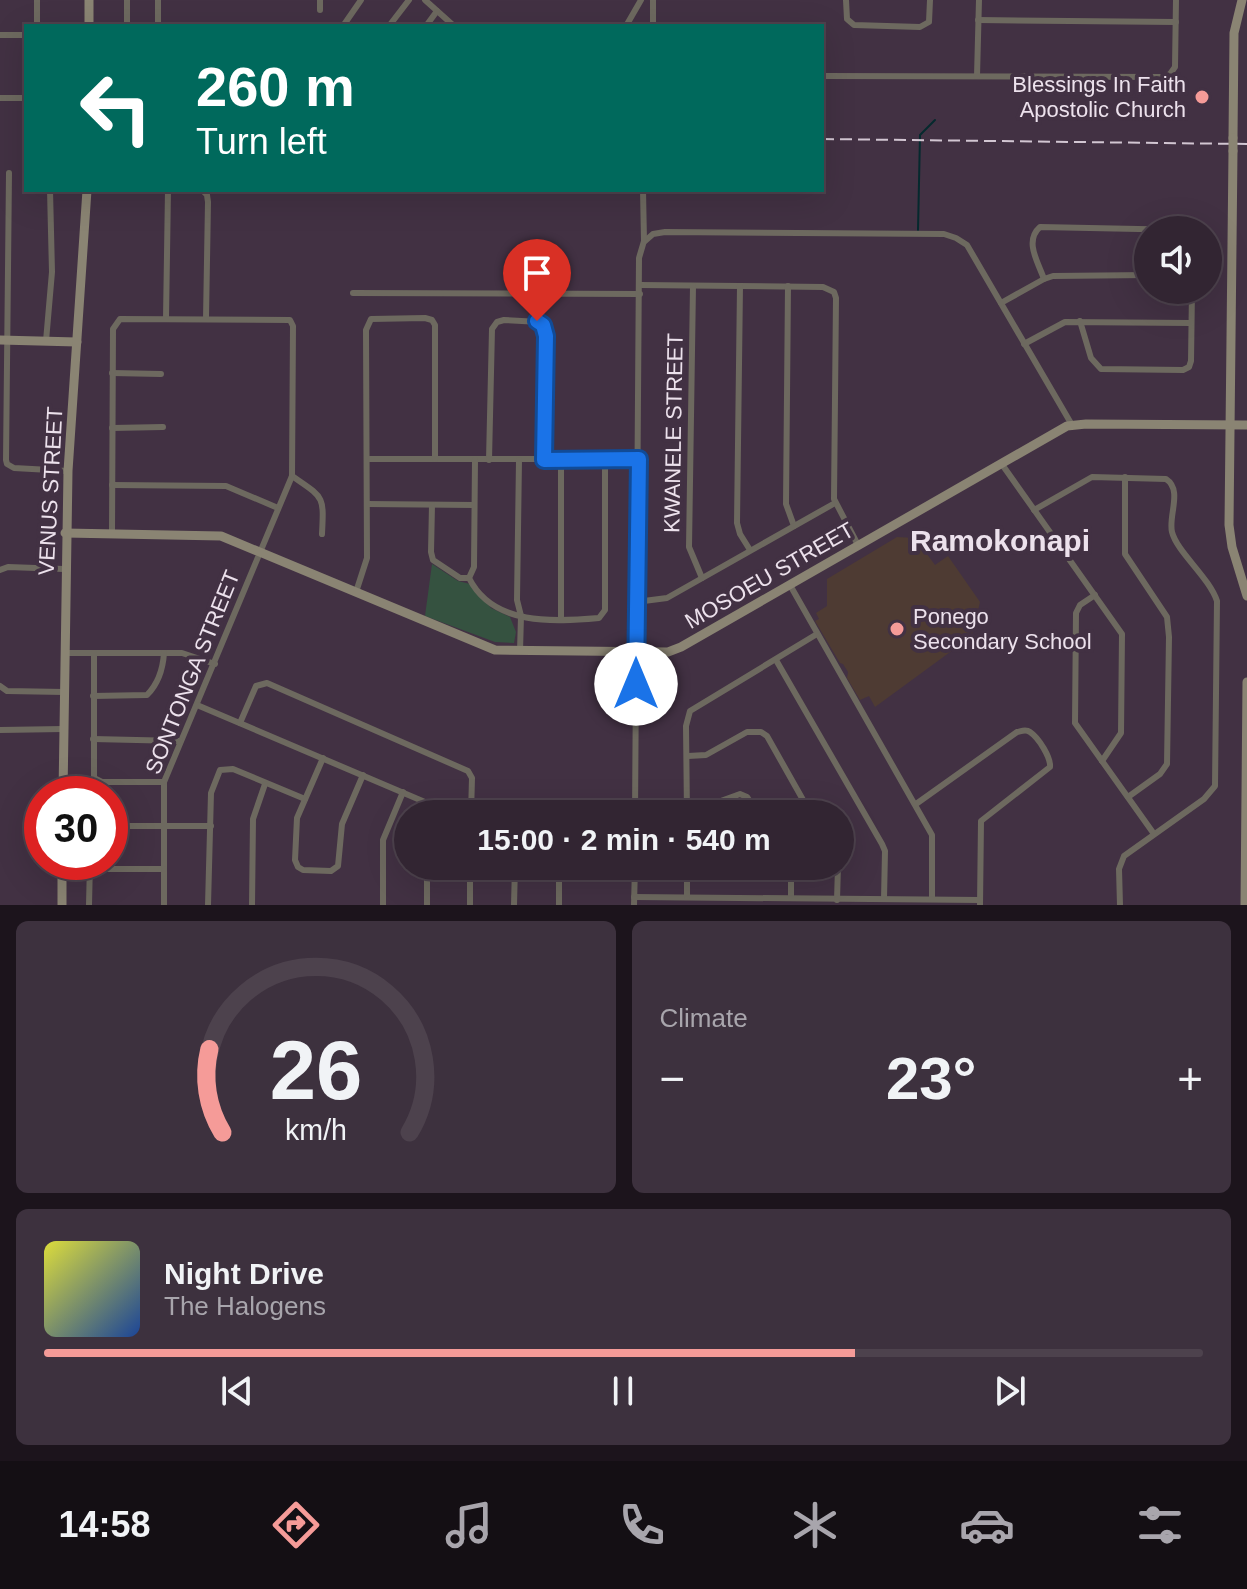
<!DOCTYPE html>
<meta charset="utf-8">
<style>
body{margin:0;font-family:Arial,sans-serif;background:#3d313e;color:#f1f3f6;height:100vh;display:flex;flex-direction:column;font-size:30px;white-space:nowrap}
*{box-sizing:border-box;margin:0}
p{font-size:26px;color:#a8a5ac}
.icon{flex:none;width:44px;height:44px;fill:none;stroke:currentColor;stroke-width:2;stroke-linecap:round;stroke-linejoin:round}
.map{position:relative;height:905px;overflow:hidden}
.details{display:flex;flex-direction:column;gap:16px;padding:16px;background:#1c141c;flex:1}
.details>*{flex:none}
.guide{position:absolute;left:24px;top:24px;width:800px;height:168px;border-radius:0px;box-shadow:0 8px 32px #0002,0 0 0 2px #4d424d;background:#00695c;color:#fff;overflow:hidden}
.fabs{position:absolute;left:1134px;top:216px;display:grid;gap:16px}
.fabs a{display:grid;place-items:center;width:88px;height:88px;border-radius:50%;background:#322532;box-shadow:0 8px 32px #0002,0 0 0 2px #4d424d;font-size:40px}
.speed{position:absolute;left:24px;top:776px;display:flex;gap:16px;font-size:40px;font-weight:700;text-align:center}
.speed>*{display:grid;place-content:center;width:104px;height:104px;border-radius:50%;background:#322532;box-shadow:0 8px 32px #0002,0 0 0 2px #4d424d;line-height:1}
.speed .limit{border:12px solid #d22;background:#fff;color:#111}
.pin{position:absolute;display:grid;place-items:center;width:68px;height:68px;color:#fff;margin:-82px -34px;border-radius:50% 50% 50% 0;rotate:-45deg;box-shadow:0 0 8px #0007}
.pin .icon{rotate:45deg}
.me{position:absolute;width:88px;margin:-44px;rotate:0deg;stroke-linejoin:round;filter:drop-shadow(0 0 6px #0008)}
.turn{display:flex;align-items:center;gap:28px;height:168px;padding:0 40px;font-size:36px}
.turn .icon{width:104px;height:104px;stroke-width:2.5}
.turn b{display:block;font-size:56px;line-height:68px}
.big{font-size:60px;font-weight:700;line-height:1.1}
.details .widget{flex:1;display:flex;flex-direction:column;justify-content:center;gap:12px;min-width:0;padding:0 28px;border-radius:12px;background:#3d313e}
.details .dial{align-items:center;gap:0}
.dial svg{height:208px;overflow:visible;fill:none;stroke:#4d424d;stroke-width:7;stroke-linecap:round;text-anchor:middle}
.dial text{fill:#f1f3f6;stroke:none}
.song{display:flex;align-items:center;gap:24px}
.cover{width:96px;height:96px;border-radius:12px;background:linear-gradient(135deg,hsl(60 70% 55%),hsl(220 70% 35%))}
.played{height:8px;border-radius:4px;background:linear-gradient(90deg,#f59b98 70%,#4d424d 70%)}
.keys{display:flex;justify-content:space-around;direction:ltr}
.heat{display:flex;justify-content:space-between;align-items:center;font-size:44px;direction:ltr}
.details .tiles{flex:1;display:grid;gap:16px;grid-template-columns:1fr 1fr}
.widget:last-child{grid-column:span 2}
.trip{position:absolute;left:394px;top:800px;width:460px;height:80px;border-radius:40px;background:#322532;box-shadow:0 8px 32px #0002,0 0 0 2px #4d424d;font-weight:700;line-height:80px;text-align:center}
.tab-bar{display:flex;height:128px;justify-content:space-around;align-items:center;background:#140f14;color:#a8a5ac}
.tab-bar .icon{width:56px;height:56px}
.tab-bar .on{color:#f59b98}
.tab-bar b{font-size:36px;color:#f1f3f6}
.map>svg:first-child{display:block}
.education{fill:#4e3b33}
.green{fill:#355240}
.lines{fill:none;stroke-linecap:round;stroke-linejoin:round}
.stream{stroke:#05292e;stroke-width:2}
.street{stroke:#6d695f;stroke-width:6}
.secondary{stroke:#8a8473;stroke-width:9}
.rail{stroke:#d2c6d2;stroke-width:2;stroke-dasharray:12 6;stroke-linecap:butt}
.secondary-bridge{stroke:#8a8473;stroke-width:9}
.route-casing{stroke:#114b97;stroke-width:20}
.route{stroke:#1a73e8;stroke-width:14}
.poi-dot{fill:#f59b98;stroke:#423143;stroke-width:3}
.labels{text-anchor:middle;stroke-width:8;stroke-linejoin:round;paint-order:stroke}
.poi-label{font-size:22px;fill:#ece1ec;stroke:#423143;text-anchor:end}
.street-label{font-size:22px;fill:#ece1ec;stroke:#423143}
.district-label{font-size:30px;font-weight:bold;fill:#ece1ec;stroke:#423143}
</style>
<div class="map">
<svg width="1247" height="905" viewBox="0 0 1247 905">
<rect width="100%" height="100%" fill="#423143"/>
<!-- education -->
<path class="education" d="M 897,537 L 915,538 L 935,565 L 948,556 L 980,602 L 972,636 L 875,707 L 869,696 L 860,700 L 847,678 L 848,672 L 843,664 L 840,663 L 815,621 L 819,619 L 816,613 L 827,606 L 827,579 Z"/>
<!-- green -->
<path class="green" d="M 432,564 L 458,581 L 470,584 L 491,608 L 510,617 L 516,632 L 514,643 L 495,642 L 425,616 Z"/>
<g class="lines">
<!-- stream -->
<path class="stream" d="M 918,230 L 920,135 L 935,120"/>
<!-- street -->
<g class="street">
<path d="M 320,0 L 320,10"/>
<path d="M 425,0 L 454,26"/>
<path d="M 846,0 L 847,19 L 854,25 L 920,27 L 929,22 L 930,0"/>
<path d="M 978,20 L 1176,22"/>
<path d="M 37,26 L 37,0"/>
<path d="M 127,26 L 127,0"/>
<path d="M 158,26 L 158,0"/>
<path d="M 343,26 L 361,0"/>
<path d="M 389,26 L 409,0"/>
<path d="M 426,26 L 437,11"/>
<path d="M 626,26 L 641,0"/>
<path d="M 653,26 L 653,0"/>
<path d="M 0,35 L 26,35"/>
<path d="M 823,76 L 1163,77 L 1170,74 L 1175,67 L 1176,0"/>
<path d="M 977,76 L 979,0"/>
<path d="M 0,98 L 26,98"/>
<path d="M 9,173 L 6,460 L 7,464 L 14,468 L 68,471"/>
<path d="M 202,190 L 207,195 L 208,202 L 206,319"/>
<path d="M 645,241 L 653,234 L 665,232 L 944,234 L 956,238 L 967,245 L 1072,425"/>
<path d="M 1044,279 C 1038,262 1024,241 1040,227 L 1188,230"/>
<path d="M 640,285 L 823,287 L 834,292 L 836,298 L 834,499 L 858,545"/>
<path d="M 693,286 L 689,547 L 702,578"/>
<path d="M 740,286 L 737,523 L 740,534 L 750,550"/>
<path d="M 788,286 L 786,504 L 794,526"/>
<path d="M 353,293 L 640,294"/>
<path d="M 1001,303 L 1044,279 L 1053,276 L 1148,275"/>
<path d="M 166,319 L 168,190"/>
<path d="M 1080,321 L 1091,358 L 1101,369 L 1183,370 L 1189,367 L 1191,361 L 1192,290"/>
<path d="M 46,341 L 52,272 L 50,190"/>
<path d="M 1024,344 L 1065,322 L 1191,323"/>
<path d="M 112,373 L 161,374"/>
<path d="M 112,428 L 163,427"/>
<path d="M 367,459 L 639,459"/>
<path d="M 489,460 L 492,329 L 497,322 L 504,320 L 540,322 L 546,331 L 544,460"/>
<path d="M 519,460 L 517,600 L 521,616 L 520,651"/>
<path d="M 561,460 L 561,618"/>
<path d="M 1001,463 L 1122,634 L 1121,733 L 1102,761"/>
<path d="M 292,476 C 324,498 324,495 322,534"/>
<path d="M 1125,477 L 1125,554 L 1167,617 L 1169,637 L 1167,764 L 1160,774 L 1128,797"/>
<path d="M 112,485 L 226,486 L 278,508"/>
<path d="M 367,504 L 474,505"/>
<path d="M 432,505 L 431,552 L 433,560 L 460,578 L 469,578 C 493,626 554,622 599,618 L 605,610 L 605,460"/>
<path d="M 1034,510 L 1092,477 L 1166,479 C 1183,490 1168,516 1172,532 C 1177,552 1209,577 1217,601 L 1215,786 L 1204,799 L 1124,856 L 1119,869 L 1120,905"/>
<path d="M 112,533 L 113,329 L 120,319 L 290,320 L 293,326 L 292,476 L 164,782 L 164,905"/>
<path d="M 0,570 L 8,567 L 64,569"/>
<path d="M 469,578 L 474,567 L 475,460"/>
<path d="M 790,585 L 932,835 L 932,899"/>
<path d="M 356,592 L 367,558 L 366,330 L 371,319 L 425,318 L 432,320 L 435,325 L 435,459"/>
<path d="M 1095,595 L 1080,605 L 1076,613 L 1075,723 L 1154,834"/>
<path d="M 636,602 L 667,598 L 835,503"/>
<path d="M 64,653 L 182,653 L 215,664"/>
<path d="M 94,653 L 94,778 L 102,782 L 164,782"/>
<path d="M 776,660 L 882,844 L 885,851 L 884,899"/>
<path d="M 0,686 L 7,691 L 64,692"/>
<path d="M 93,696 L 147,695 C 158,684 163,668 164,653"/>
<path d="M 197,705 L 439,808 L 635,811"/>
<path d="M 240,723 L 256,686 L 267,683 L 468,771 L 472,778 L 471,814"/>
<path d="M 0,730 L 63,729"/>
<path d="M 93,739 L 180,741"/>
<path d="M 688,756 L 706,755 L 747,732 L 761,732 L 767,736 L 811,814"/>
<path d="M 323,758 L 297,818 L 295,860 L 298,867 L 303,870 L 331,871 L 338,866 L 342,824 L 363,775"/>
<path d="M 688,801 L 718,802 L 740,794 L 747,797 L 758,814"/>
<path d="M 916,804 L 1017,732 C 1022,731 1026,729 1030,732 C 1039,738 1051,758 1050,767 L 981,821 L 980,905"/>
<path d="M 635,814 L 639,258 L 644,241 L 643,190"/>
<path d="M 687,814 L 686,726 L 690,711 L 817,634"/>
<path d="M 110,826 L 211,826"/>
<path d="M 470,866 L 470,905"/>
<path d="M 559,866 L 559,905"/>
<path d="M 787,866 L 791,875 L 791,898"/>
<path d="M 90,869 L 164,869"/>
<path d="M 634,897 L 980,900"/>
<path d="M 687,897 L 687,866"/>
<path d="M 837,900 L 838,866"/>
<path d="M 89,905 L 90,862"/>
<path d="M 208,905 L 211,793 L 220,770 L 233,769 L 305,799"/>
<path d="M 252,905 L 253,819 L 265,784"/>
<path d="M 383,905 L 383,840 L 403,792"/>
<path d="M 427,905 L 427,866"/>
<path d="M 514,905 L 515,866"/>
<path d="M 634,905 L 635,866"/>
</g>
<!-- secondary -->
<g class="secondary">
<path d="M 89,0 L 89,26"/>
<path d="M 1233,138 L 1234,33 L 1242,0"/>
<path d="M 1233,151 L 1229,525 L 1232,547 L 1247,596"/>
<path d="M 0,340 L 77,342"/>
<path d="M 65,533 L 221,536 L 495,650 L 668,652 L 681,647 L 1067,426 L 1086,424 L 1247,425"/>
<path d="M 63,794 L 68,471 L 87,190"/>
<path d="M 62,862 L 62,905"/>
<path d="M 1245,905 L 1247,682"/>
</g>
<!-- rail -->
<path class="rail" d="M 822,139 L 1247,144"/>
<!-- secondary-bridge -->
<path class="secondary-bridge" d="M 1233,151 L 1233,138"/>
</g>
<g class="lines">
<defs>
<path id="route" d="M 537,321 L 543,325 L 546,336 L 544,460 L 639,459 L 636,684"/>
</defs>
<!-- route casing -->
<use href="#route" class="route-casing"/>
<!-- route -->
<use href="#route" class="route"/>
</g>
<!-- markers -->
<g class="poi-dot">
<circle cx="1202" cy="97" r="8"/>
<circle cx="897" cy="629" r="8"/>
</g>
<g class="labels">
<!-- poi labels -->
<g class="poi-label">
<text x="1186" y="92">Blessings In Faith<tspan x="1186" dy="25">Apostolic Church</tspan></text>
<text x="913" y="624" text-anchor="start">Ponego<tspan x="913" dy="25">Secondary School</tspan></text>
</g>
<!-- street labels -->
<g class="street-label">
<text transform="translate(673 433) rotate(-89)" y="8">KWANELE STREET</text>
<text transform="translate(50 491) rotate(-87)" y="8">VENUS STREET</text>
<text transform="translate(769 575) rotate(-30)" y="8">MOSOEU STREET</text>
<text transform="translate(192 672) rotate(-68)" y="8">SONTONGA STREET</text>
</g>
<!-- district labels -->
<g class="district-label">
<text x="1000" y="551">Ramokonapi</text>
</g>
</g>
</svg>
<div class="fabs">
<a><svg class="icon" aria-label="sound" viewBox="0 0 24 24"><path d="M4 9h4l5-4v14l-5-4H4zM17 9q2 3 0 6"/></svg></a>
</div>
<div class="speed"><div class="limit">30</div></div>
<div class="pin" style="left:537px;top:321px;background:#d93025"><svg class="icon" aria-label="arrive" viewBox="0 0 24 24"><path d="M6 21V4h12l-3 4 3 4H6"/></svg></div>
<svg class="me" style="left:636px;top:684px" viewBox="-20 -20 40 40"><circle r="19" fill="#fff"/><path d="M0-13L10 11 0 6-10 11z" fill="#1a73e8"/></svg>
<div class="trip">15:00 · 2 min · 540 m</div>
<div class="guide">
<div class="turn"><svg class="icon" aria-label="left" viewBox="0 0 24 24"><path d="M17 20v-9H6M10 6l-5 5 5 5"/></svg><div><b>260 m</b>Turn left</div></div>
</div>
</div>
<section class="details">
<div class="tiles">
<div class="widget dial"><svg viewBox="0 0 100 80">
<path d="M14 69A42 42 0 1 1 86 69"/>
<path d="M14 69A42 42 0 0 1 9 37" stroke="#f59b98"/>
<text x="50" y="56" font-size="32" font-weight="700">26</text>
<text x="50" y="72" font-size="11">km/h</text>
</svg></div>
<div class="widget"><p>Climate</p>
<div class="heat"><a>−</a><b class="big">23°</b><a>+</a></div>
</div>
<div class="widget">
<div class="song"><i class="cover"></i><div><b>Night Drive</b><p>The Halogens</p></div></div>
<div class="played"></div>
<div class="keys"><svg class="icon" aria-label="previous" viewBox="0 0 24 24"><path d="M18 5L8 12l10 7zM5 5v14"/></svg><svg class="icon" aria-label="pause" viewBox="0 0 24 24"><path d="M8 5v14M16 5v14"/></svg><svg class="icon" aria-label="next" viewBox="0 0 24 24"><path d="M6 5l10 7-10 7zM19 5v14"/></svg></div>
</div>
</div>
</section>
<nav class="tab-bar">
<b>14:58</b>
<svg class="icon on" aria-label="directions" viewBox="0 0 24 24"><path d="M12 3l9 9-9 9-9-9zM9 14v-3h6M13 9l2 2-2 2"/></svg>
<svg class="icon" aria-label="music" viewBox="0 0 24 24"><path d="M9 18V5l10-2v13"/><circle cx="6" cy="18" r="3"/><circle cx="16" cy="16" r="3"/></svg>
<svg class="icon" aria-label="phone" viewBox="0 0 24 24"><path d="M5 4h4l2 5-3 2q2 4 5 5l2-3 5 2v4C11 20 4 13 5 4z"/></svg>
<svg class="icon" aria-label="climate" viewBox="0 0 24 24"><path d="M12 3v18M4 7l16 10M4 17L20 7"/></svg>
<svg class="icon" aria-label="car" viewBox="0 0 24 24"><path d="M5 17H2v-5l4-1 3-4h7l3 4 3 1v5h-3M9 17h6M6 11h13"/><circle cx="7" cy="17" r="2"/><circle cx="17" cy="17" r="2"/></svg>
<svg class="icon" aria-label="filters" viewBox="0 0 24 24"><path d="M4 7h16M4 17h16"/><circle cx="9" cy="7" r="2"/><circle cx="15" cy="17" r="2"/></svg>
</nav>
